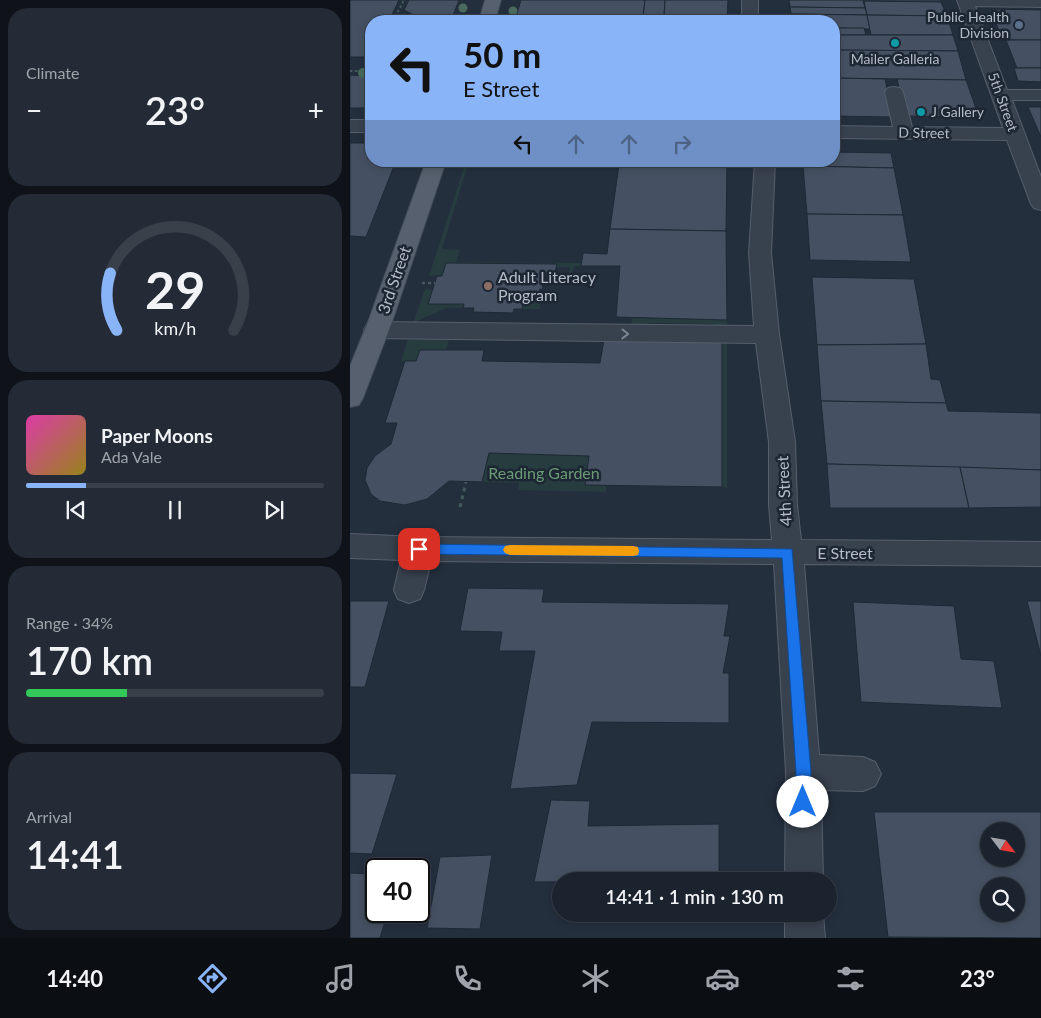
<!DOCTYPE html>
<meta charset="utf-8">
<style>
body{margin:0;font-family:Lato,sans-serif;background:#242b36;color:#f1f3f6;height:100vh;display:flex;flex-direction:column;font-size:19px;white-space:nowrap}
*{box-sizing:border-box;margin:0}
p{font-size:16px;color:#a0a4aa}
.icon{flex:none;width:28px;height:28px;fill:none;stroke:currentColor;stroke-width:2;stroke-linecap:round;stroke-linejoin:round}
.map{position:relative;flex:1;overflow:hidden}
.drawer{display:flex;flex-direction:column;gap:8px;padding:8px;background:#0f1319;width:350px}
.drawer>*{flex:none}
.banner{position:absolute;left:15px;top:15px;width:475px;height:152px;border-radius:20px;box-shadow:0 2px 8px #0003,0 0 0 1px #39404a;background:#8ab4f8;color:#111;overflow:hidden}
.needle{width:32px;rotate:121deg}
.tools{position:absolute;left:630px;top:822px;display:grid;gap:10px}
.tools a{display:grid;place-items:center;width:45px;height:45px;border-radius:50%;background:#1b232e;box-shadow:0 2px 8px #0003,0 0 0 1px #39404a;font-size:25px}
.speed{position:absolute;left:15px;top:858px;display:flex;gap:10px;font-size:25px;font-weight:700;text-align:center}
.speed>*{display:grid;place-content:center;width:65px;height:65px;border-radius:50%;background:#1b232e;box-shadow:0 2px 8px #0003,0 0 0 1px #39404a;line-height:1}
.speed .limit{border:2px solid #111;border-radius:8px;background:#fff;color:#111}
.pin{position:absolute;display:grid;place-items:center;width:42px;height:42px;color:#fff;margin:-21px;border-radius:10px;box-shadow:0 2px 8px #0006}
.me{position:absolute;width:55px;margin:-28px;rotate:0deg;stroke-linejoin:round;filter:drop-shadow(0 0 4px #0008)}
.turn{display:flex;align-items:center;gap:18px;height:105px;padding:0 15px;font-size:22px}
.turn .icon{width:65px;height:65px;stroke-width:2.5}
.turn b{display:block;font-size:35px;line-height:42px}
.lanes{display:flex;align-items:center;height:48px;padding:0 15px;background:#0003;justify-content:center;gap:25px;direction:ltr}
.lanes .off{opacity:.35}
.big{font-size:38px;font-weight:600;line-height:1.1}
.drawer .card{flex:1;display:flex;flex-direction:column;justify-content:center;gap:8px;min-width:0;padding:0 18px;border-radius:20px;background:#242b36}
.drawer .dial{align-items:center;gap:0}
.dial svg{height:130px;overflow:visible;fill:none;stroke:#39404a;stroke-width:7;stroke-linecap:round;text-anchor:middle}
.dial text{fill:#f1f3f6;stroke:none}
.song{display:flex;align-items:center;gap:15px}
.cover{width:60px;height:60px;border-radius:8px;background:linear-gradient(135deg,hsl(320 70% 55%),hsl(50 70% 35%))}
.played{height:5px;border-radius:2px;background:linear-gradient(90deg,#8ab4f8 20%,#39404a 20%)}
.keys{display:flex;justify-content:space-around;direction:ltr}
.heat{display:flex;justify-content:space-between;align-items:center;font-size:28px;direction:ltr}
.charge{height:8px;border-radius:4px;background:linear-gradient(90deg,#34c759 34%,#39404a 0)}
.trip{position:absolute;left:202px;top:872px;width:285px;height:50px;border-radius:25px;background:#1b232e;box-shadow:0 2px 8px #0003,0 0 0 1px #39404a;font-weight:600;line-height:50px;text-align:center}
.tabs{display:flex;height:80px;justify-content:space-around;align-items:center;background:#0b0e12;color:#a0a4aa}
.tabs .icon{width:35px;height:35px}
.tabs .on{color:#8ab4f8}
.tabs b{font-size:22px;color:#f1f3f6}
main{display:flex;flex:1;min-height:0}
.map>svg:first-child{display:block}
.green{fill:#263c3f}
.building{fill:#455162;stroke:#1f2835;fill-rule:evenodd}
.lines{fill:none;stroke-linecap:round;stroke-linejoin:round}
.minor-casing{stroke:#565f6c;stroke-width:2}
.major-casing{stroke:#414a57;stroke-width:2}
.path-far2{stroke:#44595c;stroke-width:2;stroke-dasharray:2.5 2.5;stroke-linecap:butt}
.path-far1{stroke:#44595c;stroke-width:2.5;stroke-dasharray:3 3;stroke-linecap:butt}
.path{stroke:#44595c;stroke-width:3;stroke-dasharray:4 4;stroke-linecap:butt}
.minor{fill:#38414e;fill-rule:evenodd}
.major{fill:#56606e;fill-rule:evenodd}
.tree{fill:#4b6a5d}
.oneway{stroke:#7c8592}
.route{fill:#1a73e8;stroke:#114b97}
.slow{fill:#f59e0b}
.service-dot{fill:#5c6f8a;stroke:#1d2633;stroke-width:2}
.culture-dot{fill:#0f9aa8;stroke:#1d2633;stroke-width:2}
.education-dot{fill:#8d6e63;stroke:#1d2633;stroke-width:2}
.labels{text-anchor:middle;stroke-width:5;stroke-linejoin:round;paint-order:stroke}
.far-poi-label{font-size:14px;fill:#b4bcc9;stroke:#1d2633;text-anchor:end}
.far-street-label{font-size:14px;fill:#b4bcc9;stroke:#1d2633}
.poi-label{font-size:16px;fill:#b4bcc9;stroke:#1d2633;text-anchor:start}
.street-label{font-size:16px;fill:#b4bcc9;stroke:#1d2633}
.park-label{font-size:16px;fill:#6b9a76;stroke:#1d2633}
</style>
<main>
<section class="drawer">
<div class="card"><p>Climate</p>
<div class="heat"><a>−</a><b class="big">23°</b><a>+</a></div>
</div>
<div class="card dial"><svg viewBox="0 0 100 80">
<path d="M14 69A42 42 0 1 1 86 69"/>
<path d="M14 69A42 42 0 0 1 10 34" stroke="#8ab4f8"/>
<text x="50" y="56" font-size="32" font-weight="700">29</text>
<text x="50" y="72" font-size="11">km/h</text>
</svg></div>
<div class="card">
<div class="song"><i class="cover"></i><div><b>Paper Moons</b><p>Ada Vale</p></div></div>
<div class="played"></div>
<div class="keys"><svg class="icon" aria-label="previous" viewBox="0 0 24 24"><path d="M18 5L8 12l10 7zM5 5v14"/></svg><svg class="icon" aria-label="pause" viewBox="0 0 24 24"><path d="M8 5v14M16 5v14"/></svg><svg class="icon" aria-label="next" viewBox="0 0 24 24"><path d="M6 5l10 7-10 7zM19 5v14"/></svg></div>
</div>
<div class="card"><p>Range · 34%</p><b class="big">170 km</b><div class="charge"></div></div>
<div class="card"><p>Arrival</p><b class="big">14:41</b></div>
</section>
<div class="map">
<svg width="691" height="938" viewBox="0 0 691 938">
<rect width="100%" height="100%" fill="#242f3e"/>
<!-- green -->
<g class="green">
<path d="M 116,161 L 119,161 L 92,249 L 110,250 L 106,262 L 231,263 L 231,266 L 224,266 L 221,280 L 198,280 L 199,276 L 218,276 L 220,267 L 206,267 L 79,276 Z"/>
<path d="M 75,289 L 83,290 L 79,304 L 114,304 L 113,308 L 96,308 L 63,323 Z"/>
<path d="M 175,293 L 192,294 L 190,309 L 172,309 Z"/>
<path d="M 282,318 L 377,320 L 377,329 L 363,324 L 300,323 L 295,327 L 281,327 Z"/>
<path d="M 58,339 L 99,340 L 96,350 L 70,350 L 66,361 L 51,361 Z"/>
<rect x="372" y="341" width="5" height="146"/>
<path d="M 139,453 L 239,456 L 236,485 L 256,486 L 256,492 L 168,490 L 169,483 L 132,482 Z"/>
</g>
<!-- building -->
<g class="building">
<path d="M 0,0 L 49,0 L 39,21 L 21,21 L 21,57 L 0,57 Z"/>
<path d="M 59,0 L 109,0 L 101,21 L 75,21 L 54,10 Z"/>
<path d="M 171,0 L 295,0 L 293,17 L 166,16 Z"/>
<path d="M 295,0 L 315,0 L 314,17 L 293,17 Z"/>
<path d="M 315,0 L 378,0 L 377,21 L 292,21 L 293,17 L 314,17 Z"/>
<path d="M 439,0 L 513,0 L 515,8 L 440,7 Z"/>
<path d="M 513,0 L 591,0 L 591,2 L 514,1 Z"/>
<path d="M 514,1 L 591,2 L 597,16 L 517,15 Z"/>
<path d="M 440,7 L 515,8 L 517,15 L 441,14 Z"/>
<path d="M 641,9 L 691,10 L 691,40 L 652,40 Z"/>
<path d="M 441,14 L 517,15 L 520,29 L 484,28 L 484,21 L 442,21 Z"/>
<path d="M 517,15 L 597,16 L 603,35 L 521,35 Z"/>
<path d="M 484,28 L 514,28 L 516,35 L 484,35 Z"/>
<path d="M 484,35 L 603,35 L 608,51 L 484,50 Z"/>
<path d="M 656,40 L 691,40 L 691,68 L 667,68 Z"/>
<path d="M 484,50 L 608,51 L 616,80 L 484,78 Z"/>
<path d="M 664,68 L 691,68 L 691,82 L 668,81 Z"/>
<path d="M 0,75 L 21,76 L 21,108 L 0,108 Z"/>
<path d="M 484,78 L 535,79 L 543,117 L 484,116 Z"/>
<path d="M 547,79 L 616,80 L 629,117 L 556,116 Z"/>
<path d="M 678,107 L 691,107 L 691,137 Z"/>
<path d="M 0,143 L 21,143 L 21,161 L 46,161 L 16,237 L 0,236 Z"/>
<path d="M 484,152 L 541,153 L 544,168 L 453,166 L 452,161 L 484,161 Z"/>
<path d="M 255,161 L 377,161 L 376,231 L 260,229 L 269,164 L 255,164 Z"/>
<path d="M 453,166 L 544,168 L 553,215 L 457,214 Z"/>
<path d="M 457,214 L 553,215 L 561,262 L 460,260 Z"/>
<path d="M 260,229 L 376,231 L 377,320 L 266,317 L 270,266 L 231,266 L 233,253 L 257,254 Z"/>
<path d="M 96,263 L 207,264 L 205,273 L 195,273 L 192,290 L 190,289 L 189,293 L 175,293 L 172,309 L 164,309 L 163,313 L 123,312 L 124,308 L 113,308 L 114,304 L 78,304 L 87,276 L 92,276 Z"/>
<path d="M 462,277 L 564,279 L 576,344 L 467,345 Z"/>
<path d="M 254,340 L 372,341 L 372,487 L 235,485 L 239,456 L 139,453 L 132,482 L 99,481 L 77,499 L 55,505 L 30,501 L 21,494 L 15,480 L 17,468 L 25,456 L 41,444 L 47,423 L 35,423 L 55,361 L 66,361 L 70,350 L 134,350 L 132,361 L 250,363 Z"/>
<path d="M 576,344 L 581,379 L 590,380 L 596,403 L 471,401 L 467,345 Z"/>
<path d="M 471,401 L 596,403 L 598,411 L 691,413 L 691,470 L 477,464 Z"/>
<path d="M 477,464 L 610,467 L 619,508 L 480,508 Z"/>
<path d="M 610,467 L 691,470 L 691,507 L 619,508 Z"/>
<path d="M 118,588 L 194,589 L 192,602 L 379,604 L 374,636 L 380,636 L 373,673 L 379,673 L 379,723 L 242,722 L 227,785 L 160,789 L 185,651 L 149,651 L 152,632 L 110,631 Z"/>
<path d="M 0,601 L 39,601 L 15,687 L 0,687 Z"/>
<path d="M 677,601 L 691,601 L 691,656 Z"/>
<path d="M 503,602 L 604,606 L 611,659 L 644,661 L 652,708 L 511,702 Z"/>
<path d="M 0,773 L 47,774 L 22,854 L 0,853 Z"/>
<path d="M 201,800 L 240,801 L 238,826 L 369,824 L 369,881 L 184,882 Z"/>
<path d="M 524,812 L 691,812 L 691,938 L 538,937 ZM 639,831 L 666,831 L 666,859 L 639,859 ZM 639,886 L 666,886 L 666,914 L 639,914 Z"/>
<path d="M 142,855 L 130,929 L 77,928 L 90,857 Z"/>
<path d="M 0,873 L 26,874 L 26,911 L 38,911 L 30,938 L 0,938 Z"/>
</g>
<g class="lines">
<defs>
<g id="minor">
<rect x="392" y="0" width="16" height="21"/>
<path d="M 607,0 L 691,0 L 691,7 L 625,6 L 657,90 L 691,90 L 691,100 L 662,100 L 691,177 L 691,210 L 684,208 L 681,204 L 657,140 L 484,138 L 484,126 L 543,127 L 535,92 L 538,88 L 544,87 L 550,88 L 553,92 L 562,127 L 653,128 Z"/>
<rect x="0" y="120" width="21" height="12"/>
<path d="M 405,161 L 425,161 L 421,253 L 429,334 L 445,442 L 447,505 L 451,540 L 691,542 L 691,566 L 454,564 L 469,755 L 513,757 L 525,762 L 531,774 L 525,786 L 513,791 L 471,790 L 473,881 L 435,881 L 436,772 L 424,564 L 81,561 L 74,590 L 70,599 L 59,603 L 48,599 L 44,590 L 51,560 L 0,558 L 0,534 L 69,537 L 422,540 L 419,505 L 419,442 L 406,343 L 26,338 L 17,336 L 14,330 L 17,324 L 26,322 L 404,326 L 399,253 Z"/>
<path d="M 435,914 L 473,914 L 475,938 L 435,938 Z"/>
</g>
<g id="major">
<path d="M 135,0 L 151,0 L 145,21 L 129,21 Z"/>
<path d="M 76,161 L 96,161 L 42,322 L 13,398 L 9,405 L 0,407 L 0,366 L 18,322 Z"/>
</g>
</defs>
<!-- minor casing -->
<use href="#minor" class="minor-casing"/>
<!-- major casing -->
<use href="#major" class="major-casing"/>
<!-- path-far2 -->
<g class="path-far2">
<path d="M 43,21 L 54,0"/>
<path d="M 284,21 L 285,17"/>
<path d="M 0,71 L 21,71"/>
</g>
<!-- path-far1 -->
<path class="path-far1" d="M 72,283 L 85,283"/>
<!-- path -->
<path class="path" d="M 110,507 L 116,482"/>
<!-- minor -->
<use href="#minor" class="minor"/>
<!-- major -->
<use href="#major" class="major"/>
</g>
<!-- trees -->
<g class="tree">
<circle cx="113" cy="8" r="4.5"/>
<circle cx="163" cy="11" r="4.5"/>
<circle cx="13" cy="73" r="5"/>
</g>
<!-- one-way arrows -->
<defs><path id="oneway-chevron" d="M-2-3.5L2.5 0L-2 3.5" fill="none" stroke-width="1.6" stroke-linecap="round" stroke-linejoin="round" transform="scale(1.25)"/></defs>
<use class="oneway" href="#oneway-chevron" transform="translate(275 334) rotate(1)"/>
<!-- route -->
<path class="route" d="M 69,544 L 442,549 L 461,772 L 460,802 L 458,807 L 453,809 L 448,807 L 445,802 L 446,772 L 432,558 L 69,554 L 65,552 L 63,549 L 65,545 Z"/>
<!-- slow -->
<path class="slow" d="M 160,545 L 283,546 L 288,547 L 289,551 L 288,555 L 283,556 L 160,555 L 155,553 L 153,550 L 155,546 Z"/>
<!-- markers -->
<circle class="service-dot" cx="669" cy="25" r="5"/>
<g class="culture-dot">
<circle cx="545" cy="43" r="5"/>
<circle cx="571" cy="112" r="5"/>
</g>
<circle class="education-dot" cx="138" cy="286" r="5"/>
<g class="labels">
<!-- far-poi labels -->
<g class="far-poi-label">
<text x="659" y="22">Public Health<tspan x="659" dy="16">Division</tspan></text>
<text x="545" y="64" text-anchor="middle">Mailer Galleria</text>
<text x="581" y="117" text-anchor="start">J Gallery</text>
</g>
<!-- far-street labels -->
<g class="far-street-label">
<text transform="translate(653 102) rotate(70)" y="5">5th Street</text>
<text transform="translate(574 133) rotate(1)" y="5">D Street</text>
</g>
<!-- poi labels -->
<g class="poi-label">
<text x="148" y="283">Adult Literacy<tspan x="148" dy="18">Program</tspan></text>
</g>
<!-- street labels -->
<g class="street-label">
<text transform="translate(44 280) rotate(-71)" y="6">3rd Street</text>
<text transform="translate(434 491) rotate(-93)" y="6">4th Street</text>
<text x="495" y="559">E Street</text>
</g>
<!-- park labels -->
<g class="park-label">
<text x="194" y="479">Reading Garden</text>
</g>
</g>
</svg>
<div class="tools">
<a><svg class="needle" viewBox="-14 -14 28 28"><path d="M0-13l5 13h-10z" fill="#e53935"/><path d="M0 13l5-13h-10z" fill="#a0a4aa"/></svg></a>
<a><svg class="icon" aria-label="search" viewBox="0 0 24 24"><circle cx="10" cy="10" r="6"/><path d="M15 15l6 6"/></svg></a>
</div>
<div class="speed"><div class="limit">40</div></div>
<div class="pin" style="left:69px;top:549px;background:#d93025"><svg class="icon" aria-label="arrive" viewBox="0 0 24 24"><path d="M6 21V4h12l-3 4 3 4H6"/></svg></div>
<svg class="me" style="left:453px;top:802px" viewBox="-20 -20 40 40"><circle r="19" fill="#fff"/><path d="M0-13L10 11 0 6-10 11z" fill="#1a73e8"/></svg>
<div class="trip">14:41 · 1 min · 130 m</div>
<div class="banner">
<div class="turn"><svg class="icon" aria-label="left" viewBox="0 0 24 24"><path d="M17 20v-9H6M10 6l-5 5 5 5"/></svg><div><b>50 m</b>E Street</div></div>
<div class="lanes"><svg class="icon" aria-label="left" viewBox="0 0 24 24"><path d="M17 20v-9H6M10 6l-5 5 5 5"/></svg><svg class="icon off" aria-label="ahead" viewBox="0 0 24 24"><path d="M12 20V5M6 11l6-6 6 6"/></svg><svg class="icon off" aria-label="ahead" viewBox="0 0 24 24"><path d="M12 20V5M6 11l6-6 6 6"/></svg><svg class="icon off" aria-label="right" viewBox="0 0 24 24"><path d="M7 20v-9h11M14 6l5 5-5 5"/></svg></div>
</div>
</div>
</main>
<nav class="tabs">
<b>14:40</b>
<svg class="icon on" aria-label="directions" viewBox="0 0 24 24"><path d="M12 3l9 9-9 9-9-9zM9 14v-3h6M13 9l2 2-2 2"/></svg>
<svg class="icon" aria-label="music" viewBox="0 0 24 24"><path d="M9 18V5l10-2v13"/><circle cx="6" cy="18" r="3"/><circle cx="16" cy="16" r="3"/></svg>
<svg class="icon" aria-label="phone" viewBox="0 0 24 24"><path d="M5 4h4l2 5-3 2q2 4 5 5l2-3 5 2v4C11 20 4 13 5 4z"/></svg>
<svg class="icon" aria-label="climate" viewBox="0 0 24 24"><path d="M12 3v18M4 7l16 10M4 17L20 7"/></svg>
<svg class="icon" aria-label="car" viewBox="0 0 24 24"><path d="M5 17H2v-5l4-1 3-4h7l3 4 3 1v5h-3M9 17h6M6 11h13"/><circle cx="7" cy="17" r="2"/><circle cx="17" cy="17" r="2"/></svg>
<svg class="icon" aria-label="filters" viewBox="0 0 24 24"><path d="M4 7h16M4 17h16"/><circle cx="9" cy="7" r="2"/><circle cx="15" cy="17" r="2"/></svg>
<b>23°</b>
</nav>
